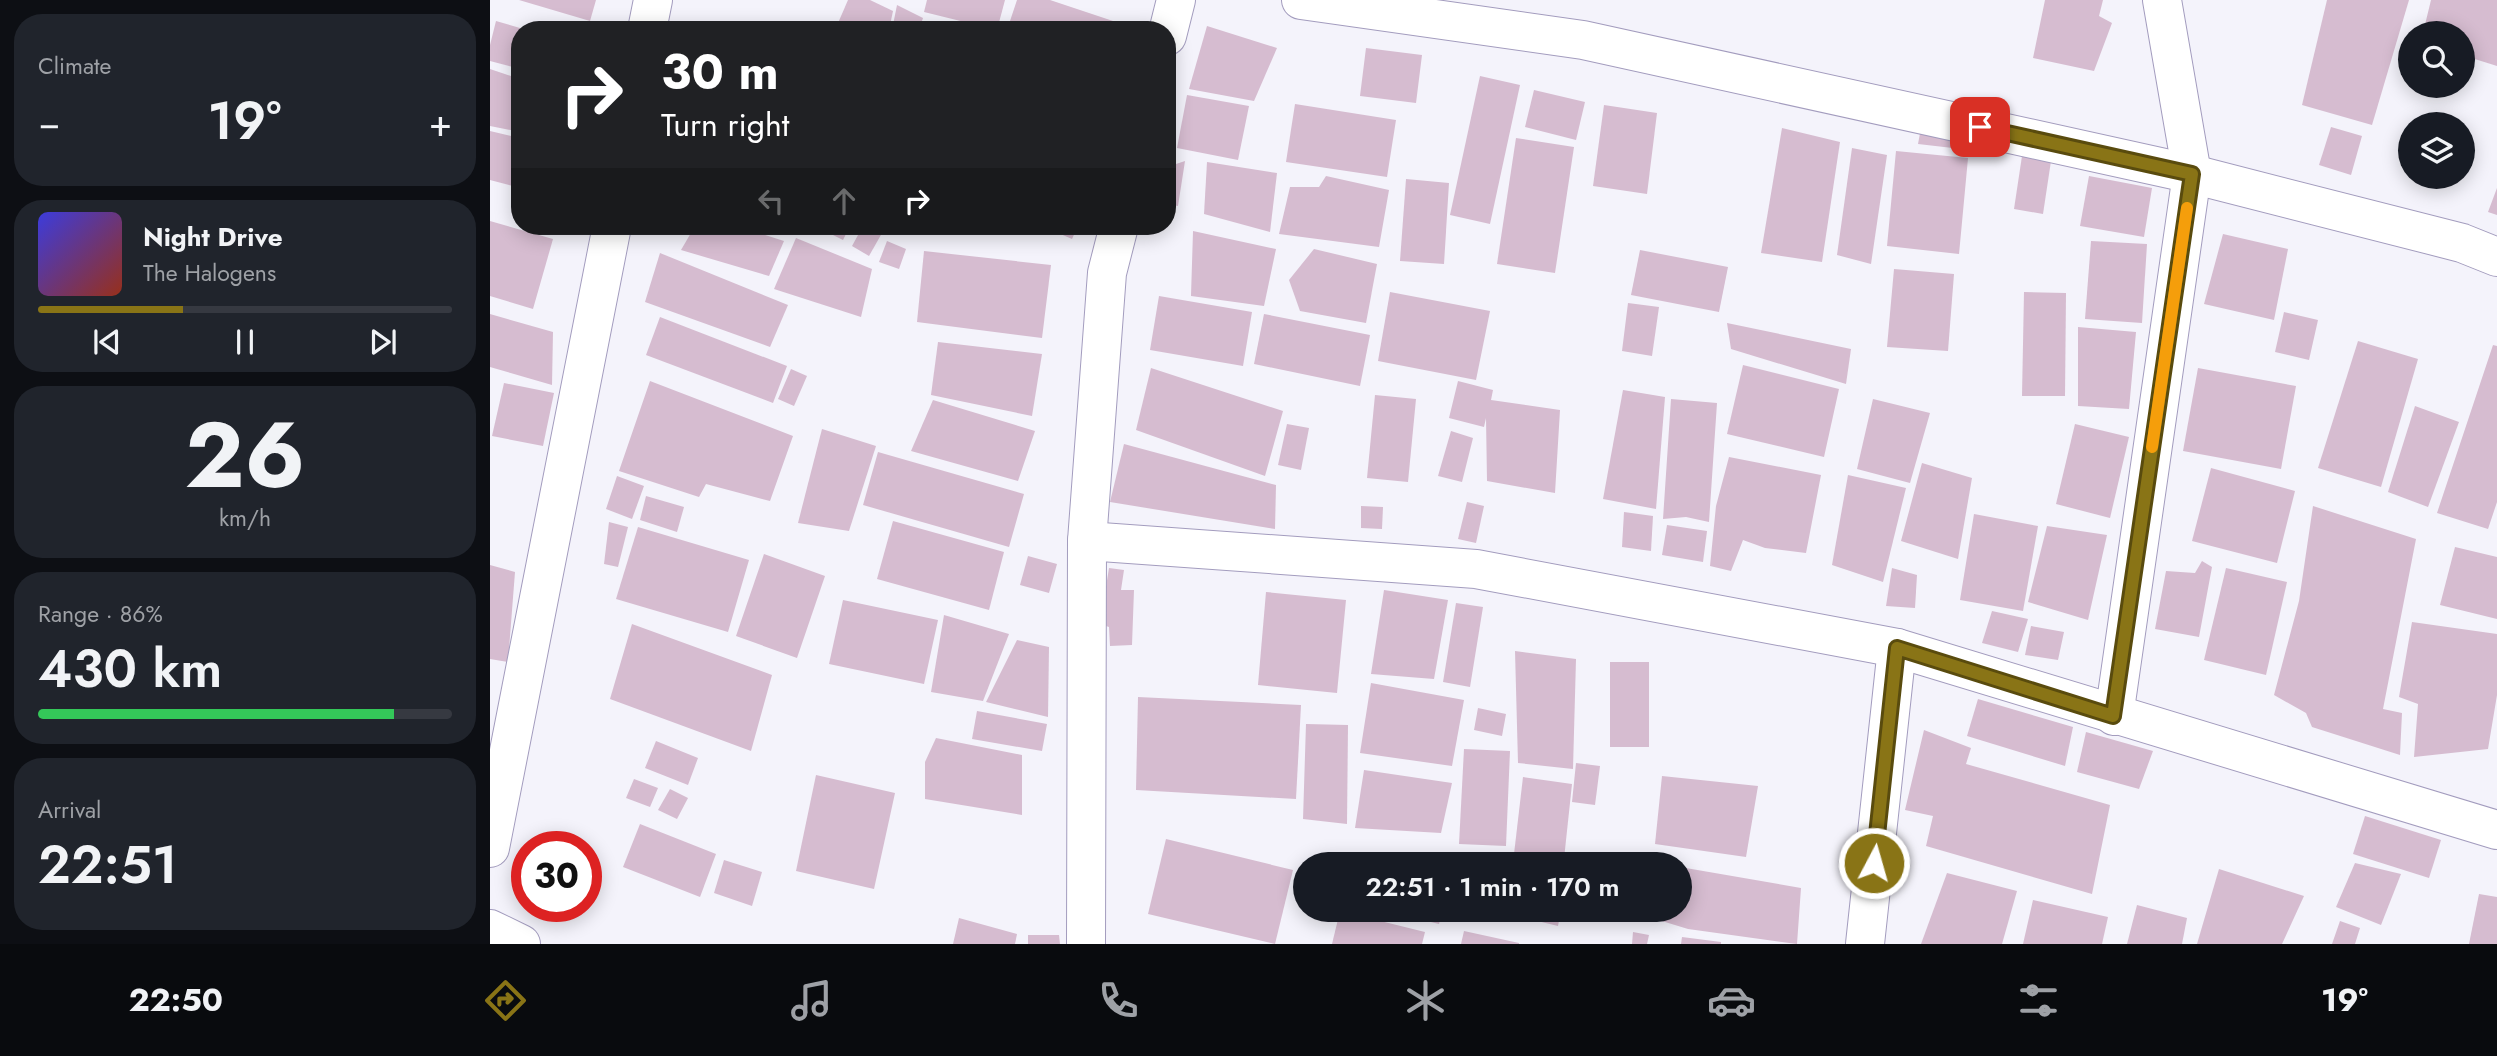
<!DOCTYPE html>
<meta charset="utf-8">
<style>
body{margin:0;font-family:Jost,sans-serif;background:#20242c;color:#f1f3f6;height:100vh;display:flex;flex-direction:column;font-size:26px;white-space:nowrap}
*{box-sizing:border-box;margin:0}
p{font-size:23px;color:#9ea1a6}
.icon{flex:none;width:38px;height:38px;fill:none;stroke:currentColor;stroke-width:2;stroke-linecap:round;stroke-linejoin:round}
.map{position:relative;flex:1;overflow:hidden}
.details{display:flex;flex-direction:column;gap:14px;padding:14px;background:#0d0f14;width:490px}
.details>*{flex:none}
.hud{position:absolute;left:21px;top:21px;width:665px;height:214px;border-radius:28px;box-shadow:0 4px 18px #0003;background:#202124;color:#fff;overflow:hidden}
.controls{position:absolute;left:1908px;top:21px;display:grid;gap:14px}
.controls a{display:grid;place-items:center;width:77px;height:77px;border-radius:50%;background:#171b24;box-shadow:0 4px 18px #0003;font-size:35px}
.speed{position:absolute;left:21px;top:831px;display:flex;gap:14px;font-size:35px;font-weight:700;text-align:center}
.speed>*{display:grid;place-content:center;width:91px;height:91px;border-radius:50%;background:#171b24;box-shadow:0 4px 18px #0003;line-height:1}
.speed .limit{border:10px solid #d22;background:#fff;color:#111}
.pin{position:absolute;display:grid;place-items:center;width:60px;height:60px;color:#fff;margin:-30px;border-radius:14px;box-shadow:0 4px 10px #0006}
.me{position:absolute;width:77px;margin:-38px;rotate:6deg;stroke-linejoin:round;filter:drop-shadow(0 0 5px #0008)}
.turn{display:flex;align-items:center;gap:24px;height:147px;padding:0 35px;font-size:32px}
.turn .icon{width:91px;height:91px;stroke-width:2.5}
.turn b{display:block;font-size:49px;line-height:60px}
.lanes{display:flex;align-items:center;height:66px;padding:0 35px;background:#0003;justify-content:center;gap:35px;direction:ltr}
.lanes .off{opacity:.35}
.big{font-size:52px;font-weight:600;line-height:1.1}
.details .widget{flex:1;display:flex;flex-direction:column;justify-content:center;gap:10px;min-width:0;padding:0 24px;border-radius:28px;background:#20242c}
.details .dial{align-items:center;gap:0}
.dial b{font-size:91px;line-height:1}
.song{display:flex;align-items:center;gap:21px}
.cover{width:84px;height:84px;border-radius:10px;background:linear-gradient(135deg,hsl(240 70% 55%),hsl(10 70% 35%))}
.played{height:7px;border-radius:4px;background:linear-gradient(90deg,#897416 35%,#363941 35%)}
.keys{display:flex;justify-content:space-around;direction:ltr}
.heat{display:flex;justify-content:space-between;align-items:center;font-size:38px;direction:ltr}
.charge{height:10px;border-radius:5px;background:linear-gradient(90deg,#34c759 86%,#363941 0)}
.trip{position:absolute;left:803px;top:852px;width:399px;height:70px;border-radius:35px;background:#171b24;box-shadow:0 4px 18px #0003;font-weight:600;line-height:70px;text-align:center}
.dock{display:flex;height:112px;justify-content:space-around;align-items:center;background:#090b0e;color:#9ea1a6}
.dock .icon{width:49px;height:49px}
.dock .on{color:#897416}
.dock b{font-size:32px;color:#f1f3f6}
main{display:flex;flex:1;min-height:0}
.map>svg:first-child{display:block}
.building{fill:#d6bcd0}
.lines{fill:none;stroke-linecap:round;stroke-linejoin:round}
.minor-casing{stroke:#a39cbe;stroke-width:40}
.minor{stroke:#fff;stroke-width:38}
.route-casing{stroke:#594b0e;stroke-width:18}
.route{stroke:#897416;stroke-width:12}
.slow{stroke:#f59e0b;stroke-width:12}
</style>
<main>
<section class="details">
<div class="widget"><p>Climate</p>
<div class="heat"><a>−</a><b class="big">19°</b><a>+</a></div>
</div>
<div class="widget">
<div class="song"><i class="cover"></i><div><b>Night Drive</b><p>The Halogens</p></div></div>
<div class="played"></div>
<div class="keys"><svg class="icon" aria-label="previous" viewBox="0 0 24 24"><path d="M18 5L8 12l10 7zM5 5v14"/></svg><svg class="icon" aria-label="pause" viewBox="0 0 24 24"><path d="M8 5v14M16 5v14"/></svg><svg class="icon" aria-label="next" viewBox="0 0 24 24"><path d="M6 5l10 7-10 7zM19 5v14"/></svg></div>
</div>
<div class="widget dial"><b>26</b><p>km/h</p></div>
<div class="widget"><p>Range · 86%</p><b class="big">430 km</b><div class="charge"></div></div>
<div class="widget"><p>Arrival</p><b class="big">22:51</b></div>
</section>
<div class="map">
<svg width="2007" height="944" viewBox="0 0 2007 944">
<rect width="100%" height="100%" fill="#f4f3fb"/>
<!-- building -->
<g class="building">
<path d="M 29,0 L 106,0 L 100,21 Z"/>
<path d="M 358,0 L 380,0 L 403,11 L 399,30 L 345,30 Z"/>
<path d="M 437,0 L 515,0 L 507,30 L 434,12 Z"/>
<path d="M 527,0 L 560,0 L 626,22 L 624,30 L 517,30 Z"/>
<path d="M 1555,0 L 1613,0 L 1609,16 L 1622,23 L 1604,71 L 1543,58 Z"/>
<path d="M 1837,0 L 1919,0 L 1882,125 L 1812,105 Z"/>
<path d="M 1941,0 L 2007,0 L 2007,66 L 1972,55 L 1972,33 L 1933,33 Z"/>
<path d="M 407,5 L 433,18 L 429,30 L 402,30 Z"/>
<path d="M 6,21 L 30,28 L 30,69 L 0,61 L 0,45 Z"/>
<path d="M 717,26 L 787,48 L 764,101 L 699,89 Z"/>
<path d="M 876,48 L 932,55 L 926,103 L 870,96 Z"/>
<path d="M 0,69 L 30,79 L 30,132 L 0,126 Z"/>
<path d="M 990,76 L 1030,85 L 1000,224 L 960,215 Z"/>
<path d="M 1044,90 L 1095,102 L 1086,140 L 1035,127 Z"/>
<path d="M 697,95 L 759,106 L 748,160 L 687,148 Z"/>
<path d="M 805,104 L 906,120 L 897,177 L 796,162 Z"/>
<path d="M 1114,105 L 1167,113 L 1157,194 L 1103,186 Z"/>
<path d="M 1432,123 L 1483,131 L 1480,150 L 1428,144 Z"/>
<path d="M 1841,127 L 1872,136 L 1861,175 L 1829,165 Z"/>
<path d="M 1292,128 L 1350,142 L 1332,262 L 1271,253 Z"/>
<path d="M 0,131 L 30,138 L 30,188 L 0,180 Z"/>
<path d="M 1026,138 L 1084,147 L 1065,273 L 1007,264 Z"/>
<path d="M 1362,148 L 1397,155 L 1381,264 L 1347,255 Z"/>
<path d="M 1406,151 L 1478,158 L 1469,254 L 1397,246 Z"/>
<path d="M 1532,156 L 1561,161 L 1553,214 L 1524,209 Z"/>
<path d="M 695,161 L 688,206 L 677,204 L 677,167 Z"/>
<path d="M 717,162 L 787,173 L 780,232 L 714,214 Z"/>
<path d="M 836,176 L 899,190 L 889,247 L 789,234 L 800,187 L 829,187 Z"/>
<path d="M 1599,176 L 1662,188 L 1654,237 L 1590,226 Z"/>
<path d="M 916,179 L 959,183 L 954,264 L 910,261 Z"/>
<path d="M 2007,188 L 2007,215 L 1998,212 Z"/>
<path d="M 0,221 L 63,239 L 43,309 L 0,296 Z"/>
<path d="M 205,226 L 247,226 L 294,241 L 279,276 L 191,250 Z"/>
<path d="M 325,226 L 360,226 L 353,240 Z"/>
<path d="M 373,226 L 396,226 L 379,256 L 362,246 Z"/>
<path d="M 560,226 L 588,226 L 582,239 L 559,229 Z"/>
<path d="M 703,231 L 786,249 L 774,306 L 701,296 Z"/>
<path d="M 1733,234 L 1798,249 L 1784,320 L 1714,304 Z"/>
<path d="M 306,238 L 382,269 L 371,317 L 284,289 Z"/>
<path d="M 397,241 L 416,249 L 409,269 L 389,262 Z"/>
<path d="M 1601,241 L 1657,244 L 1652,323 L 1595,319 Z"/>
<path d="M 824,249 L 887,264 L 876,323 L 810,311 L 799,280 Z"/>
<path d="M 1150,250 L 1238,267 L 1229,312 L 1141,295 Z"/>
<path d="M 434,251 L 561,265 L 552,338 L 427,322 Z"/>
<path d="M 170,253 L 298,305 L 280,347 L 155,302 Z"/>
<path d="M 1404,269 L 1464,274 L 1458,351 L 1397,347 Z"/>
<path d="M 900,292 L 1000,311 L 986,380 L 888,361 Z"/>
<path d="M 1534,292 L 1576,293 L 1575,396 L 1532,396 Z"/>
<path d="M 669,296 L 762,312 L 753,366 L 660,350 Z"/>
<path d="M 1138,303 L 1169,307 L 1162,356 L 1132,351 Z"/>
<path d="M 1794,312 L 1828,320 L 1819,360 L 1785,352 Z"/>
<path d="M 0,314 L 63,332 L 62,385 L 0,367 Z"/>
<path d="M 774,314 L 880,335 L 870,386 L 764,364 Z"/>
<path d="M 170,317 L 297,366 L 283,403 L 156,355 Z"/>
<path d="M 1237,323 L 1361,349 L 1356,384 L 1241,349 Z"/>
<path d="M 1588,327 L 1646,332 L 1639,409 L 1588,406 Z"/>
<path d="M 1868,341 L 1928,359 L 1891,487 L 1828,468 Z"/>
<path d="M 448,342 L 552,354 L 542,416 L 441,395 Z"/>
<path d="M 2003,345 L 2007,346 L 2007,502 L 1998,529 L 1947,513 Z"/>
<path d="M 1253,365 L 1349,389 L 1334,457 L 1237,434 Z"/>
<path d="M 661,368 L 793,411 L 775,476 L 646,430 Z"/>
<path d="M 1708,368 L 1806,386 L 1791,469 L 1693,451 Z"/>
<path d="M 301,369 L 317,376 L 304,406 L 288,399 Z"/>
<path d="M 160,381 L 303,436 L 280,501 L 216,484 L 209,497 L 129,471 Z"/>
<path d="M 968,381 L 1003,390 L 1001,400 L 1070,410 L 1065,493 L 997,481 L 996,418 L 994,427 L 959,418 Z"/>
<path d="M 14,383 L 64,393 L 53,446 L 2,436 Z"/>
<path d="M 1133,390 L 1175,397 L 1166,509 L 1113,499 Z"/>
<path d="M 885,395 L 926,399 L 918,482 L 877,478 Z"/>
<path d="M 1181,399 L 1227,403 L 1219,522 L 1196,517 L 1173,519 Z"/>
<path d="M 1383,399 L 1440,413 L 1420,483 L 1367,469 Z"/>
<path d="M 443,400 L 545,431 L 528,481 L 421,451 Z"/>
<path d="M 1925,406 L 1969,422 L 1938,507 L 1898,492 Z"/>
<path d="M 797,424 L 819,428 L 811,470 L 788,465 Z"/>
<path d="M 1585,424 L 1639,437 L 1620,518 L 1566,504 Z"/>
<path d="M 332,429 L 386,446 L 359,531 L 308,523 Z"/>
<path d="M 961,431 L 983,438 L 972,482 L 948,476 Z"/>
<path d="M 634,444 L 786,485 L 785,529 L 620,502 Z"/>
<path d="M 388,452 L 534,494 L 519,547 L 373,505 Z"/>
<path d="M 1239,457 L 1331,475 L 1316,553 L 1275,548 L 1253,540 L 1241,571 L 1220,566 L 1226,506 Z"/>
<path d="M 1432,463 L 1482,478 L 1468,559 L 1411,541 Z"/>
<path d="M 1721,468 L 1805,491 L 1787,563 L 1702,541 Z"/>
<path d="M 1358,475 L 1416,488 L 1393,582 L 1342,565 Z"/>
<path d="M 127,476 L 154,486 L 142,519 L 116,509 Z"/>
<path d="M 156,496 L 194,507 L 187,532 L 150,520 Z"/>
<path d="M 977,502 L 994,506 L 986,543 L 968,539 Z"/>
<path d="M 871,506 L 893,507 L 892,529 L 871,528 Z"/>
<path d="M 1823,506 L 1926,539 L 1893,709 L 1912,713 L 1910,755 L 1822,727 L 1816,713 L 1784,695 L 1809,601 Z"/>
<path d="M 1134,512 L 1163,516 L 1161,551 L 1132,547 Z"/>
<path d="M 1484,514 L 1548,526 L 1533,611 L 1470,600 Z"/>
<path d="M 403,521 L 514,552 L 499,610 L 387,579 Z"/>
<path d="M 119,522 L 138,527 L 128,567 L 114,564 Z"/>
<path d="M 1177,525 L 1217,531 L 1213,562 L 1172,555 Z"/>
<path d="M 1557,526 L 1617,535 L 1598,620 L 1538,602 Z"/>
<path d="M 148,527 L 259,560 L 238,632 L 126,599 Z"/>
<path d="M 1965,547 L 2007,557 L 2007,619 L 1950,605 Z"/>
<path d="M 274,554 L 335,576 L 307,658 L 246,636 Z"/>
<path d="M 538,556 L 567,564 L 559,593 L 530,585 Z"/>
<path d="M 1712,561 L 1722,567 L 1709,637 L 1665,629 L 1676,571 L 1705,573 Z"/>
<path d="M 0,565 L 25,572 L 18,662 L 0,659 Z"/>
<path d="M 619,568 L 634,570 L 631,590 L 644,590 L 642,645 L 620,646 L 619,627 L 610,624 Z"/>
<path d="M 1402,568 L 1427,575 L 1425,608 L 1396,606 Z"/>
<path d="M 1736,568 L 1797,582 L 1776,675 L 1714,660 Z"/>
<path d="M 894,590 L 958,600 L 944,679 L 881,674 Z"/>
<path d="M 776,592 L 856,600 L 847,693 L 768,685 Z"/>
<path d="M 353,600 L 448,620 L 434,684 L 339,664 Z"/>
<path d="M 966,603 L 993,607 L 980,687 L 953,682 Z"/>
<path d="M 1502,611 L 1538,619 L 1528,652 L 1492,643 Z"/>
<path d="M 454,615 L 519,634 L 493,701 L 441,692 Z"/>
<path d="M 1922,622 L 2007,634 L 2007,695 L 1998,749 L 1924,757 L 1928,704 L 1909,697 Z"/>
<path d="M 142,624 L 282,675 L 261,751 L 120,699 Z"/>
<path d="M 1541,626 L 1574,632 L 1568,660 L 1535,655 Z"/>
<path d="M 527,640 L 559,647 L 558,717 L 496,702 Z"/>
<path d="M 1025,651 L 1086,659 L 1083,769 L 1028,763 Z"/>
<rect x="1120" y="662" width="39" height="85"/>
<path d="M 881,683 L 974,700 L 962,766 L 870,753 Z"/>
<path d="M 648,697 L 811,705 L 806,799 L 646,790 Z"/>
<path d="M 1488,699 L 1583,727 L 1575,766 L 1477,736 Z"/>
<path d="M 988,708 L 1016,714 L 1012,736 L 984,730 Z"/>
<path d="M 487,711 L 557,724 L 552,751 L 482,739 Z"/>
<path d="M 816,724 L 858,725 L 857,824 L 813,819 Z"/>
<path d="M 1434,730 L 1481,748 L 1476,764 L 1620,805 L 1602,894 L 1436,846 L 1443,816 L 1415,810 Z"/>
<path d="M 1596,732 L 1663,751 L 1649,789 L 1587,772 Z"/>
<path d="M 446,738 L 532,755 L 532,815 L 435,799 L 435,762 Z"/>
<path d="M 166,741 L 208,758 L 198,785 L 155,768 Z"/>
<path d="M 974,749 L 1020,751 L 1016,846 L 969,844 Z"/>
<path d="M 1086,763 L 1110,766 L 1105,805 L 1082,802 Z"/>
<path d="M 874,770 L 962,783 L 951,833 L 865,828 Z"/>
<path d="M 326,775 L 405,793 L 384,889 L 306,871 Z"/>
<path d="M 1172,776 L 1268,786 L 1256,857 L 1165,844 Z"/>
<path d="M 1033,777 L 1082,784 L 1074,859 L 1024,854 Z"/>
<path d="M 144,779 L 168,788 L 160,807 L 136,798 Z"/>
<path d="M 180,789 L 198,798 L 187,819 L 168,810 Z"/>
<path d="M 1875,816 L 1951,840 L 1939,878 L 1863,854 Z"/>
<path d="M 150,824 L 226,854 L 210,897 L 133,867 Z"/>
<path d="M 676,839 L 803,870 L 785,944 L 658,914 Z"/>
<path d="M 987,855 L 1024,863 L 1024,864 L 985,864 Z"/>
<path d="M 889,856 L 927,863 L 927,864 L 887,864 Z"/>
<path d="M 234,860 L 272,872 L 262,906 L 224,893 Z"/>
<path d="M 1865,863 L 1911,874 L 1891,925 L 1846,907 Z"/>
<path d="M 1190,867 L 1311,888 L 1307,944 L 1198,929 L 1162,918 L 1164,910 L 1190,910 Z"/>
<path d="M 1729,869 L 1814,896 L 1792,944 L 1707,944 Z"/>
<path d="M 1457,873 L 1527,891 L 1512,944 L 1431,944 Z"/>
<path d="M 1989,894 L 2007,897 L 2007,944 L 1979,944 Z"/>
<path d="M 1543,900 L 1618,917 L 1612,944 L 1533,944 Z"/>
<path d="M 1647,905 L 1697,918 L 1692,944 L 1637,944 Z"/>
<path d="M 892,910 L 953,910 L 949,924 Z"/>
<path d="M 1002,910 L 1071,910 L 1068,926 Z"/>
<path d="M 850,911 L 935,932 L 932,944 L 842,944 Z"/>
<path d="M 469,918 L 527,934 L 525,944 L 463,944 Z"/>
<path d="M 1850,921 L 1870,928 L 1865,944 L 1842,944 Z"/>
<path d="M 974,931 L 1029,943 L 1029,944 L 971,944 Z"/>
<path d="M 1143,932 L 1159,935 L 1157,944 L 1142,944 Z"/>
<path d="M 538,935 L 569,935 L 570,944 L 538,944 Z"/>
<path d="M 1192,937 L 1231,942 L 1231,944 L 1191,944 Z"/>
</g>
<g class="lines">
<defs>
<g id="minor">
<path d="M 811,0 L 1093,40 L 1702,174 L 1972,243 L 2007,257"/>
<path d="M 157,30 L 163,0"/>
<path d="M 677,36 L 686,0"/>
<path d="M 597,541 L 986,569 L 1407,648 L 2007,830"/>
<path d="M 1624,716 L 1702,174 L 1672,0"/>
<path d="M 0,848 L 122,226"/>
<path d="M 0,929 L 31,944"/>
<path d="M 596,944 L 597,541 L 617,273 L 629,226"/>
<path d="M 1375,944 L 1407,648"/>
</g>
</defs>
<!-- minor casing -->
<use href="#minor" class="minor-casing"/>
<!-- minor -->
<use href="#minor" class="minor"/>
</g>
<g class="lines">
<defs>
<path id="route" d="M 1384,863 L 1407,648 L 1623,716 L 1702,174 L 1490,127"/>
</defs>
<!-- route casing -->
<use href="#route" class="route-casing"/>
<!-- route -->
<use href="#route" class="route"/>
<!-- slow -->
<path class="slow" d="M 1662,447 L 1697,208"/>
</g>
</svg>
<div class="controls">
<a><svg class="icon" aria-label="search" viewBox="0 0 24 24"><circle cx="10" cy="10" r="6"/><path d="M15 15l6 6"/></svg></a>
<a><svg class="icon" aria-label="layers" viewBox="0 0 24 24"><path d="M12 4l9 5-9 5-9-5zM3 14l9 5 9-5"/></svg></a>
</div>
<div class="speed"><div class="limit">30</div></div>
<div class="pin" style="left:1490px;top:127px;background:#d93025"><svg class="icon" aria-label="arrive" viewBox="0 0 24 24"><path d="M6 21V4h12l-3 4 3 4H6"/></svg></div>
<svg class="me" style="left:1384px;top:863px" viewBox="-20 -20 40 40"><circle r="17" fill="#897416" stroke="#fff" stroke-width="3"/><path d="M0-11L8 9 0 5-8 9z" fill="#fff"/></svg>
<div class="trip">22:51 · 1 min · 170 m</div>
<div class="hud">
<div class="turn"><svg class="icon" aria-label="right" viewBox="0 0 24 24"><path d="M7 20v-9h11M14 6l5 5-5 5"/></svg><div><b>30 m</b>Turn right</div></div>
<div class="lanes"><svg class="icon off" aria-label="left" viewBox="0 0 24 24"><path d="M17 20v-9H6M10 6l-5 5 5 5"/></svg><svg class="icon off" aria-label="ahead" viewBox="0 0 24 24"><path d="M12 20V5M6 11l6-6 6 6"/></svg><svg class="icon" aria-label="right" viewBox="0 0 24 24"><path d="M7 20v-9h11M14 6l5 5-5 5"/></svg></div>
</div>
</div>
</main>
<nav class="dock">
<b>22:50</b>
<svg class="icon on" aria-label="directions" viewBox="0 0 24 24"><path d="M12 3l9 9-9 9-9-9zM9 14v-3h6M13 9l2 2-2 2"/></svg>
<svg class="icon" aria-label="music" viewBox="0 0 24 24"><path d="M9 18V5l10-2v13"/><circle cx="6" cy="18" r="3"/><circle cx="16" cy="16" r="3"/></svg>
<svg class="icon" aria-label="phone" viewBox="0 0 24 24"><path d="M5 4h4l2 5-3 2q2 4 5 5l2-3 5 2v4C11 20 4 13 5 4z"/></svg>
<svg class="icon" aria-label="climate" viewBox="0 0 24 24"><path d="M12 3v18M4 7l16 10M4 17L20 7"/></svg>
<svg class="icon" aria-label="car" viewBox="0 0 24 24"><path d="M5 17H2v-5l4-1 3-4h7l3 4 3 1v5h-3M9 17h6M6 11h13"/><circle cx="7" cy="17" r="2"/><circle cx="17" cy="17" r="2"/></svg>
<svg class="icon" aria-label="filters" viewBox="0 0 24 24"><path d="M4 7h16M4 17h16"/><circle cx="9" cy="7" r="2"/><circle cx="15" cy="17" r="2"/></svg>
<b>19°</b>
</nav>
